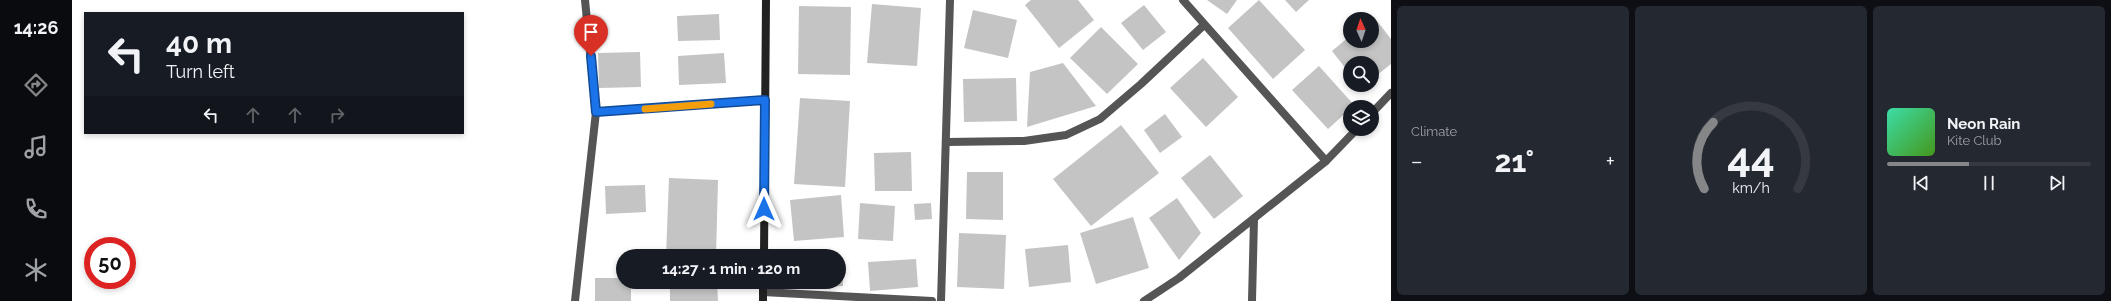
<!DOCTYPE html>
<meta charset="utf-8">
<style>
body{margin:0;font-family:Raleway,sans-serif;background:#242831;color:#f1f3f6;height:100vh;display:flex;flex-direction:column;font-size:15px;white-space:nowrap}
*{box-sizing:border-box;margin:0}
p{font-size:13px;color:#9ea1a6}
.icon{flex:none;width:22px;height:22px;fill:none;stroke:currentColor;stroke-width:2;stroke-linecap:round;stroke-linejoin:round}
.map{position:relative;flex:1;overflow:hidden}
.sheet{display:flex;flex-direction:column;gap:6px;padding:6px;background:#0d0f14;width:720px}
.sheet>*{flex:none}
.banner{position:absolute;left:12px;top:12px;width:380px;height:122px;border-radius:0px;box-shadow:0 2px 6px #0003;background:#171b24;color:#f1f3f6;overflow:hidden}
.needle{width:26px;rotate:357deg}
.buttons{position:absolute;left:1271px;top:12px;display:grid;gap:8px}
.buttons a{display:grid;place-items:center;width:36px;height:36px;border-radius:50%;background:#171b24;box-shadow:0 2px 6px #0003;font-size:20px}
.speed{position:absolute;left:12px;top:237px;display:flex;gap:8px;font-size:20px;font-weight:700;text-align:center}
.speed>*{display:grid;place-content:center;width:52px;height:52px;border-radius:50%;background:#171b24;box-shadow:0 2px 6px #0003;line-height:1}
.speed .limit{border:6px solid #d22;background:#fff;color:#111}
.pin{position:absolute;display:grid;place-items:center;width:34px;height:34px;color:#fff;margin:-41px -17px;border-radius:50% 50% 50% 0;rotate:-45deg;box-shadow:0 0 4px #0007}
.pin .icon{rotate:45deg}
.me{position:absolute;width:44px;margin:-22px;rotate:0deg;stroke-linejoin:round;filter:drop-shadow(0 0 3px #0008)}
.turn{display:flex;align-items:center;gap:14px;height:84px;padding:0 16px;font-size:18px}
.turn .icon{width:52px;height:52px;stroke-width:2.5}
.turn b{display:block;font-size:28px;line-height:34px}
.lanes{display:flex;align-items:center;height:38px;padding:0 16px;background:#0003;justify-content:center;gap:20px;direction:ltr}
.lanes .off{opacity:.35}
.big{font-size:30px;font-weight:700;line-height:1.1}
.sheet .widget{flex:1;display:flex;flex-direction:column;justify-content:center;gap:6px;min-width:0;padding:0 14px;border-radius:6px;background:#242831}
.sheet .dial{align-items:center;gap:0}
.dial svg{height:104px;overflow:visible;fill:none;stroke:#363941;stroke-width:7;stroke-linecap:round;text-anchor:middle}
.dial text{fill:#f1f3f6;stroke:none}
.song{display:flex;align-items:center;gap:12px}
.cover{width:48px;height:48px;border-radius:6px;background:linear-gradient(135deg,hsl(160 70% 55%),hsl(100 70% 35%))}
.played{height:4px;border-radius:2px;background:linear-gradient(90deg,#858687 40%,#363941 40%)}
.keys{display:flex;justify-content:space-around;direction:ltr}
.heat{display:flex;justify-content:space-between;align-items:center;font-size:22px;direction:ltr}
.sheet .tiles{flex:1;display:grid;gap:6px;grid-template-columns:repeat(3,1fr)}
.trip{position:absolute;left:544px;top:249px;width:230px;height:40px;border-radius:20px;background:#171b24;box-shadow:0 2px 6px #0003;font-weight:700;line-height:40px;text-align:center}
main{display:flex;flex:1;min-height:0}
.menu{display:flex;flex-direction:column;width:72px;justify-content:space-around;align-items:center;background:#090b0e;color:#9ea1a6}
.menu .icon{width:28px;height:28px}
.menu .selected{color:#858687}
.menu b{font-size:18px;color:#f1f3f6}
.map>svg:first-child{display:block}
.building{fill:#c4c4c4}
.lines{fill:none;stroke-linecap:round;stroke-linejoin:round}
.service{stroke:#555;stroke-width:8}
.minor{stroke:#555;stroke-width:8}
.secondary{stroke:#222;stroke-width:8}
.route-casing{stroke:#114b97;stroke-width:10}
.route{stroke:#1a73e8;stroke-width:7}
.slow{stroke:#f59e0b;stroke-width:7}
</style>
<main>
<nav class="menu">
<b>14:26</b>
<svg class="icon selected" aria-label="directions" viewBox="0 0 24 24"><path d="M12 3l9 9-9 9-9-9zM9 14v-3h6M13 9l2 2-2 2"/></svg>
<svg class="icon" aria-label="music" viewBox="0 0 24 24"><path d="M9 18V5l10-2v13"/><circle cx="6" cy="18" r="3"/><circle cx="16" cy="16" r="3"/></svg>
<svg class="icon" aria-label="phone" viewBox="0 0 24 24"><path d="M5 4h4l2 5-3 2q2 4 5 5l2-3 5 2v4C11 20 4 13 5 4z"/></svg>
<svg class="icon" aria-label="climate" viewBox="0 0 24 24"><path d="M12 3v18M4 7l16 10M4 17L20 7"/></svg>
</nav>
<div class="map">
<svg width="1319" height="301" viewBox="0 0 1319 301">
<rect width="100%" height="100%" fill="#fff"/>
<!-- building -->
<g class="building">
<path d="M 959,0 L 1006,0 L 1022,20 L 987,48 L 953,5 Z"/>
<path d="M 1135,0 L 1165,0 L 1155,14 Z"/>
<path d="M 1187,0 L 1233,50 L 1201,79 L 1156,28 Z"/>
<path d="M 1213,0 L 1237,0 L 1224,12 Z"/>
<path d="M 800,4 L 849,8 L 845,66 L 795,63 Z"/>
<path d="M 1072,5 L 1094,32 L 1071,50 L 1049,23 Z"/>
<path d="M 727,6 L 779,7 L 778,75 L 726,74 Z"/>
<path d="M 901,10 L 945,20 L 936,58 L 892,48 Z"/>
<path d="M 647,14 L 648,40 L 606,41 L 605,16 Z"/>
<path d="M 1302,17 L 1319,39 L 1319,64 L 1300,79 L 1300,63 L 1278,63 L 1278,74 L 1260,51 L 1278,36 L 1278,41 L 1300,41 L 1300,19 Z"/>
<path d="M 1029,27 L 1066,64 L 1035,94 L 998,58 Z"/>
<path d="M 568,52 L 569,87 L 527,88 L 526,53 Z"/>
<path d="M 652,53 L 654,83 L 607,85 L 606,56 Z"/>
<path d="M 1131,58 L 1166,97 L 1134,127 L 1098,88 Z"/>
<path d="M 991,63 L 1024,106 L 955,127 L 958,72 Z"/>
<path d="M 1247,66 L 1282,105 L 1278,107 L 1278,109 L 1256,129 L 1220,90 Z"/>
<path d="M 944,78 L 945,121 L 892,122 L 891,79 Z"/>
<path d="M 728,98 L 778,101 L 773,187 L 722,184 Z"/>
<path d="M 1093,114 L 1110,137 L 1088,153 L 1072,130 Z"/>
<path d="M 1049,125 L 1087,173 L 1019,226 L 981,179 Z"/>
<path d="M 839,152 L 840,191 L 803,191 L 802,153 Z"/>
<path d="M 1138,155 L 1171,196 L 1142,219 L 1109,178 Z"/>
<path d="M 895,172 L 931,172 L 931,220 L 894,219 Z"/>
<path d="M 597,178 L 646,180 L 644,256 L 594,256 Z"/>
<path d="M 573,185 L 574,212 L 534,214 L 533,186 Z"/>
<path d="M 769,195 L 772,237 L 722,241 L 718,200 Z"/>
<path d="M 1105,198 L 1129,233 L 1107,260 L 1077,218 Z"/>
<path d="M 788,203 L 823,206 L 821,241 L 786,239 Z"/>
<path d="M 859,203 L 860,219 L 843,220 L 842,204 Z"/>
<path d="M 1061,217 L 1077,268 L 1024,284 L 1008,233 Z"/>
<path d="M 887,233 L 934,235 L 932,289 L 885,287 Z"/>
<path d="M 996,245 L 999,282 L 957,287 L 953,249 Z"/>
<path d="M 844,259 L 846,287 L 798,291 L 796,262 Z"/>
<path d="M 767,263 L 770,263 L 771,286 L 733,288 L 733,282 L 767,282 Z"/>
<path d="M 523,278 L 551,278 L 551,282 L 559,282 L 559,301 L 523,301 Z"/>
<path d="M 598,282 L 645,282 L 646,301 L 598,301 Z"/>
</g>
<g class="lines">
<!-- service -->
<path class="service" d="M 513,0 L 524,112"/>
<!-- minor -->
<g class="minor">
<path d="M 1111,0 L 1254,161"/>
<path d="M 1300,113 L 1319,93"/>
<path d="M 874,142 L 952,141 L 994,135 L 1028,119 L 1069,84 L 1132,25"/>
<path d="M 691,292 L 860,301"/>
<path d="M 503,301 L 524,112 L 693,100"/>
<path d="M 869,301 L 878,0"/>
<path d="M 1072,301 L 1107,278 L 1254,161 L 1285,129"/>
<path d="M 1180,301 L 1182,219"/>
</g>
<!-- secondary -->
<g class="secondary">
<path d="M 692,256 L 694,0"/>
<path d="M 691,301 L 691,282"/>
</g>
</g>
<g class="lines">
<defs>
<path id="route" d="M 519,56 L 524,112 L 693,100 L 692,209"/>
</defs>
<!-- route casing -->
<use href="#route" class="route-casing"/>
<!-- route -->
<use href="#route" class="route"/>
<!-- slow -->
<path class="slow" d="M 573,109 L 639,104"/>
</g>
</svg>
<div class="buttons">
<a><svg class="needle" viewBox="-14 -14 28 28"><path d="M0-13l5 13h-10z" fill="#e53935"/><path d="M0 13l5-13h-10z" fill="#9ea1a6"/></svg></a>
<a><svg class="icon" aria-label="search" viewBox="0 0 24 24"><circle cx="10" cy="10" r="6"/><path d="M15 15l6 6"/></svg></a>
<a><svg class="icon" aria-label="layers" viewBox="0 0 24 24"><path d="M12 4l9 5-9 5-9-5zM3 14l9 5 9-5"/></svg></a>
</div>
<div class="speed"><div class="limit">50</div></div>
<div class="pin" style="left:519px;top:56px;background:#d93025"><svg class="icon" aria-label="arrive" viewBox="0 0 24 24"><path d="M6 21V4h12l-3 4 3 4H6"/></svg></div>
<svg class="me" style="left:692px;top:209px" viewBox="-20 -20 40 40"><path d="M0-17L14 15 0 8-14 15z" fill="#1a73e8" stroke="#fff" stroke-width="4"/></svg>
<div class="trip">14:27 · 1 min · 120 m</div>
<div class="banner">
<div class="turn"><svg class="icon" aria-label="left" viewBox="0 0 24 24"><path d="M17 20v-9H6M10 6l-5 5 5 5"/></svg><div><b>40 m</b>Turn left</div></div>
<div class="lanes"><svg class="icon" aria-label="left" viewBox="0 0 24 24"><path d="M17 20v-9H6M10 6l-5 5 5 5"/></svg><svg class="icon off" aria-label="ahead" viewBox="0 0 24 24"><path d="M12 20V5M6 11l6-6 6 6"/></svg><svg class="icon off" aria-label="ahead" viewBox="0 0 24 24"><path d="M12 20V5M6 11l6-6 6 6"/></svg><svg class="icon off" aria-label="right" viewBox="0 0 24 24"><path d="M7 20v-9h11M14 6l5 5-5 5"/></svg></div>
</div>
</div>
<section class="sheet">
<div class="tiles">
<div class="widget"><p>Climate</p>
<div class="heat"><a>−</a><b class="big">21°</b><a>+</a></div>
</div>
<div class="widget dial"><svg viewBox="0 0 100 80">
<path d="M14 69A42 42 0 1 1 86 69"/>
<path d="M14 69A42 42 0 0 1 21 18" stroke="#858687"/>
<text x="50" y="56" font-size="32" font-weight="700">44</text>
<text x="50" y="72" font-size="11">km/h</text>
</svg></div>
<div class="widget">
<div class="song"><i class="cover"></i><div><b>Neon Rain</b><p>Kite Club</p></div></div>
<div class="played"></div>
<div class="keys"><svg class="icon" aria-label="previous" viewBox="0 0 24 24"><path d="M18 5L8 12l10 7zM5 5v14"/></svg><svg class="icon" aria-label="pause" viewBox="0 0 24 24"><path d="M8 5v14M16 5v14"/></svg><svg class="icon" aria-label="next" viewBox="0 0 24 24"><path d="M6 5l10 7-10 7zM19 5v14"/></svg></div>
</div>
</div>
</section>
</main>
